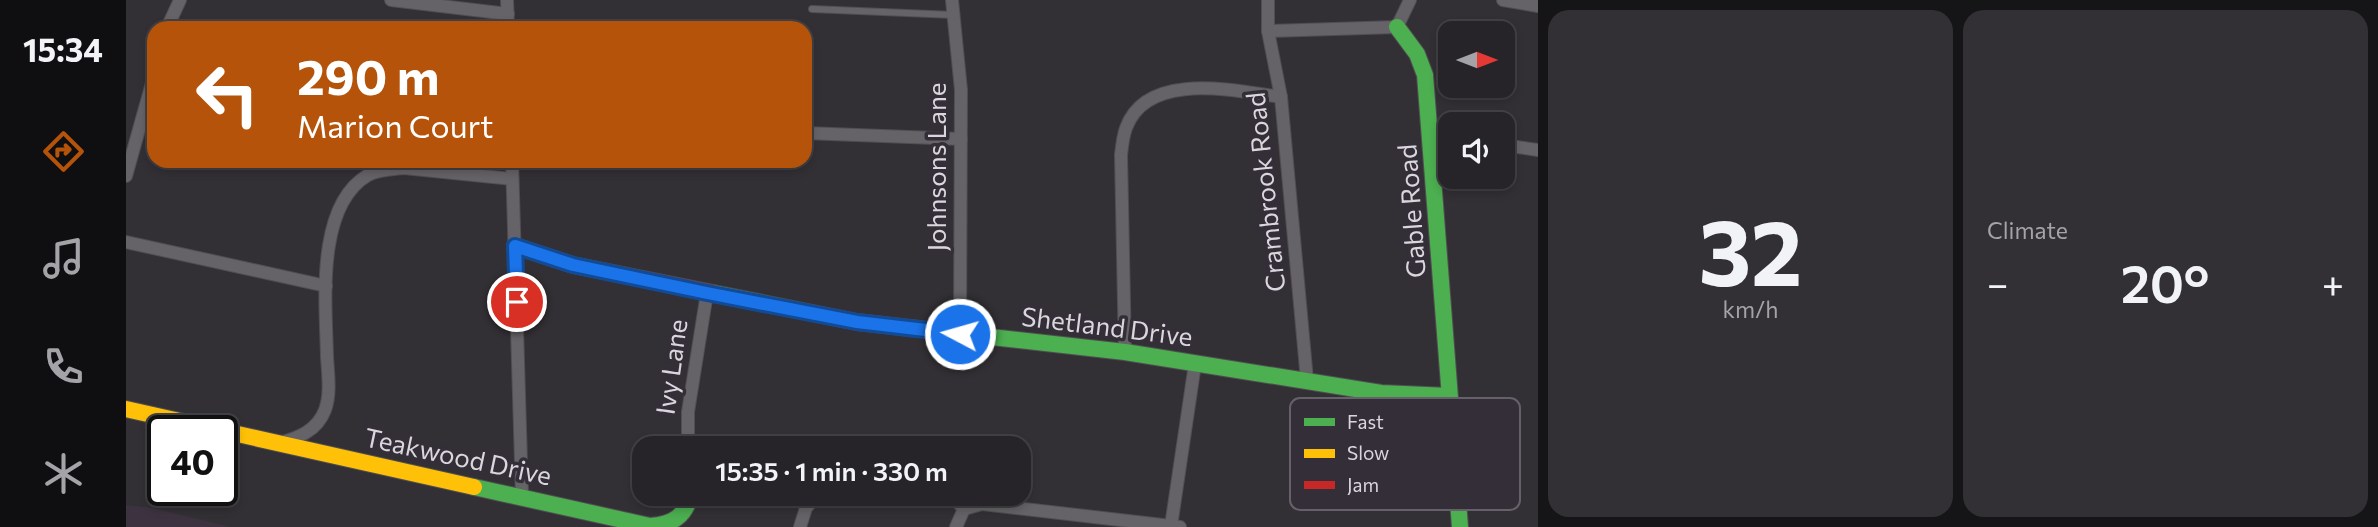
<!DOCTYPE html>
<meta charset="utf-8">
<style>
body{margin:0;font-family:Commissioner,sans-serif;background:#323034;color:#f1f3f6;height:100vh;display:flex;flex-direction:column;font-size:26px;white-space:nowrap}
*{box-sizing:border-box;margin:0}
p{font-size:23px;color:#a4a4a8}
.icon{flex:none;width:38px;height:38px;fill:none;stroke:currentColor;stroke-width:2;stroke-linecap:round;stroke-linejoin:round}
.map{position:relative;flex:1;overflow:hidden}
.side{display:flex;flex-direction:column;gap:10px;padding:10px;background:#151416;width:840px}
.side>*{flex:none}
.banner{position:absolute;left:21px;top:21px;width:665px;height:147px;border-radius:21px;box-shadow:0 4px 10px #0003,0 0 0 2px #424145;background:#b45309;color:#fff;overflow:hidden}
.needle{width:46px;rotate:90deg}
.controls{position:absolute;left:1312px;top:21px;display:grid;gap:14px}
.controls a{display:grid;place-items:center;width:77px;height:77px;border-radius:14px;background:#262428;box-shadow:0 4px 10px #0003,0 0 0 2px #424145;font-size:35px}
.speed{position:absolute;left:21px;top:415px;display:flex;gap:14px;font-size:35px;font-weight:700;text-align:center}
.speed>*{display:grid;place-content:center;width:91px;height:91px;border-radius:50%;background:#262428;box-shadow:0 4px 10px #0003,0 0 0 2px #424145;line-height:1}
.speed .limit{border:4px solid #111;border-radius:10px;background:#fff;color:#111}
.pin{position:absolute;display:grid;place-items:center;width:60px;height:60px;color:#fff;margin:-30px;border:4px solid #fff;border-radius:50%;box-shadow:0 2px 7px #0007}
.me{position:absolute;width:77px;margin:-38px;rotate:276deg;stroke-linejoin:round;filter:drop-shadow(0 0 5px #0008)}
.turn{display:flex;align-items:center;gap:24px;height:147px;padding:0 35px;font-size:32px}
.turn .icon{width:91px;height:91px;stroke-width:2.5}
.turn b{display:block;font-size:49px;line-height:60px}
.big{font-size:52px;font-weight:600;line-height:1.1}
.side .card{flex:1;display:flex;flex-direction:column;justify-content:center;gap:10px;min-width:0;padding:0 24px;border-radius:21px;background:#323034}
.side .dial{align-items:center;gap:0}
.dial b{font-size:91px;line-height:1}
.heat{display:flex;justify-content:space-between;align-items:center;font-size:38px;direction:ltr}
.side .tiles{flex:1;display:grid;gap:10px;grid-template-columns:repeat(2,1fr)}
.trip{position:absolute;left:506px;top:436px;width:399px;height:70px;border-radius:21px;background:#262428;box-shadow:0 4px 10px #0003,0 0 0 2px #424145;font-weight:600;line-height:70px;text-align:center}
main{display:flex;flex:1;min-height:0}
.tab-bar{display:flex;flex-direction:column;width:126px;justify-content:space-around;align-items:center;background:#0f0e10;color:#a4a4a8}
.tab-bar .icon{width:49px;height:49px}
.tab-bar .current{color:#b45309}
.tab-bar b{font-size:32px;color:#f1f3f6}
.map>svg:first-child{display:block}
.education{fill:#3d3340}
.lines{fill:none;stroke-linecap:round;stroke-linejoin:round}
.lane-casing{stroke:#504e52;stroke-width:8}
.street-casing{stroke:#504e52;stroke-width:14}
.fast-casing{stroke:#504e52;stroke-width:18}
.slow-casing{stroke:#504e52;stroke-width:18}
.jam-casing{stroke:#504e52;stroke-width:18}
.lane{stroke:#656367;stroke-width:6}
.street{stroke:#656367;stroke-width:12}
.fast{stroke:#4caf50;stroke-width:16}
.slow{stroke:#ffc107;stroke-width:16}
.jam{stroke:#c62828;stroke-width:16}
.route-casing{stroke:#114b97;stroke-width:18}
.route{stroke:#1a73e8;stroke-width:12}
.labels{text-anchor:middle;stroke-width:7;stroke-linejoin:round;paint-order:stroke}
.street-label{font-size:26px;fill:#d9d6dc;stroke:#332e37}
.key{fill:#332e37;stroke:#656069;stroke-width:2}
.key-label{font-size:19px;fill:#d9d6dc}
</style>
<main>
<nav class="tab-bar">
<b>15:34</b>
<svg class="icon current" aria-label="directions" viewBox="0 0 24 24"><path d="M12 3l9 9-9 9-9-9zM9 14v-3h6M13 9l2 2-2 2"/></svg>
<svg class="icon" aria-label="music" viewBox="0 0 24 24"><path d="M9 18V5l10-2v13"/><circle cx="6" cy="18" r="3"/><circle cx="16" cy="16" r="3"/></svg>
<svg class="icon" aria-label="phone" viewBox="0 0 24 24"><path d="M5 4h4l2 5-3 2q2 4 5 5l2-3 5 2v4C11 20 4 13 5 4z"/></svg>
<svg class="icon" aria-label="climate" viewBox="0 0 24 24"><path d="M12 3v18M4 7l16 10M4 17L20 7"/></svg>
</nav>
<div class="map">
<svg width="1412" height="527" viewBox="0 0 1412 527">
<rect width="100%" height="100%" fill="#333035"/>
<!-- education -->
<path class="education" d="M 0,505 L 26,508 L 105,527 L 0,527 Z"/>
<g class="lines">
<defs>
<path id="lane" d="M 686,9 L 828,15"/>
<g id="street">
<path d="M 265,0 L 382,14"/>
<path d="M 381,0 L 382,28"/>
<path d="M 826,0 L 835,90 L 834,334"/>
<path d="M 1142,0 L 1142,31 L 1155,97 L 1181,380"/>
<path d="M 1377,0 L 1412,6"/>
<path d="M 41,28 L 54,0"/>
<path d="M 1142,31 L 1271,27 L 1284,0"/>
<path d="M 679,133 L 835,139"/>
<path d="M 1377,145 L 1412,150"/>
<path d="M 1306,146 L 1325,145"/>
<path d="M 386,161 L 396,496"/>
<path d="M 0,176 L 28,76"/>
<path d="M 0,242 L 200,286"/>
<path d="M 999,352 L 995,155 C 996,146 997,136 1000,128 C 1021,70 1110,91 1155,97"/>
<path d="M 153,443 C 172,438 191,431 199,410 C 205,394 202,374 201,357 C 200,305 189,206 242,175 C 253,169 266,169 278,168 L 386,179"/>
<path d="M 562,448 L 562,412 L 581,293"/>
<path d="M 792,494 L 827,497 L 838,509"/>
<path d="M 838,509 L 856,504 L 1054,527"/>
<path d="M 1045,526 L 1069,364"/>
<path d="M 674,527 L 680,508 L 692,494"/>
<path d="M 830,527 L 838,509"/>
</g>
<g id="fast">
<path d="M 1271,27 L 1291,54 L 1299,75 L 1334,527"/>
<path d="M 587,293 L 731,322 L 999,352 L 1255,393 L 1323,396"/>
<path d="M 348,487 L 524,526 C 547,524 559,517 565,494"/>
</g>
<path id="slow" d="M 0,409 L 348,487"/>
<path id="jam" d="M 389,246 L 447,265 L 587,293"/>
</defs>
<!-- lane casing -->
<use href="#lane" class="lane-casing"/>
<!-- street casing -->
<use href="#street" class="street-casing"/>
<!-- fast casing -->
<use href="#fast" class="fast-casing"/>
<!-- slow casing -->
<use href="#slow" class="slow-casing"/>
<!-- jam casing -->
<use href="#jam" class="jam-casing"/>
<!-- lane -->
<use href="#lane" class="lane"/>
<!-- street -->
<use href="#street" class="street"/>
<!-- fast -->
<use href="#fast" class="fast"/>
<!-- slow -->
<use href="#slow" class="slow"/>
<!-- jam -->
<use href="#jam" class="jam"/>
</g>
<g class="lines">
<defs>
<path id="route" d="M 391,302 L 389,246 L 447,265 L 581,293 L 731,322 L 834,334"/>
</defs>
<!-- route casing -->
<use href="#route" class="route-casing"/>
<!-- route -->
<use href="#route" class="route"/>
</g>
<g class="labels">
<!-- street labels -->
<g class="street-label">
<text transform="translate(811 167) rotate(-90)" y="9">Johnsons Lane</text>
<text transform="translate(1140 192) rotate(-96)" y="9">Crambrook Road</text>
<text transform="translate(1286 211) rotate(-94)" y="9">Gable Road</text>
<text transform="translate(981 327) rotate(7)" y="9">Shetland Drive</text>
<text transform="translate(546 367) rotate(-82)" y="9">Ivy Lane</text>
<text transform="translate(332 457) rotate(12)" y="9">Teakwood Drive</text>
</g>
</g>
<!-- legend -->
<rect x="1164" y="398" width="230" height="112" rx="10" class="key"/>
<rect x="1178" y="418" width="31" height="8" fill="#4caf50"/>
<rect x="1178" y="449" width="31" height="9" fill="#ffc107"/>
<rect x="1178" y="481" width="31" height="8" fill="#c62828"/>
<g class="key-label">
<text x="1221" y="429">Fast</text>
<text x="1221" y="460">Slow</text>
<text x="1221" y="492">Jam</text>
</g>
</svg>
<div class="controls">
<a><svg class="needle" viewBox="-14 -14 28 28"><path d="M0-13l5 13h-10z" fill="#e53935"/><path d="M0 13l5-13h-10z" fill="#a4a4a8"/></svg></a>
<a><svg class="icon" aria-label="sound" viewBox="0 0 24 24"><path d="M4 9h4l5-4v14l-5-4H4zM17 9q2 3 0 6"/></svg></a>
</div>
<div class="speed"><div class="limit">40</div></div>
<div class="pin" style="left:391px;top:302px;background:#d93025"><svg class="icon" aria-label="arrive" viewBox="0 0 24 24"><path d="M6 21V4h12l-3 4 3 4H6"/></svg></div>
<svg class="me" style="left:834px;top:334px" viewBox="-20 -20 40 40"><circle r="17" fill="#1a73e8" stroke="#fff" stroke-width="3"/><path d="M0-11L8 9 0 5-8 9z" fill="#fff"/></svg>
<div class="trip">15:35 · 1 min · 330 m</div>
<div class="banner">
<div class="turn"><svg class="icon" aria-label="left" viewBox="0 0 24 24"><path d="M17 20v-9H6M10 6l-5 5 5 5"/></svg><div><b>290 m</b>Marion Court</div></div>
</div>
</div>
<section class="side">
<div class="tiles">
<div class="card dial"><b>32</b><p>km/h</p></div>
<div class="card"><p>Climate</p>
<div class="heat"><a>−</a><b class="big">20°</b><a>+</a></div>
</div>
</div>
</section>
</main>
